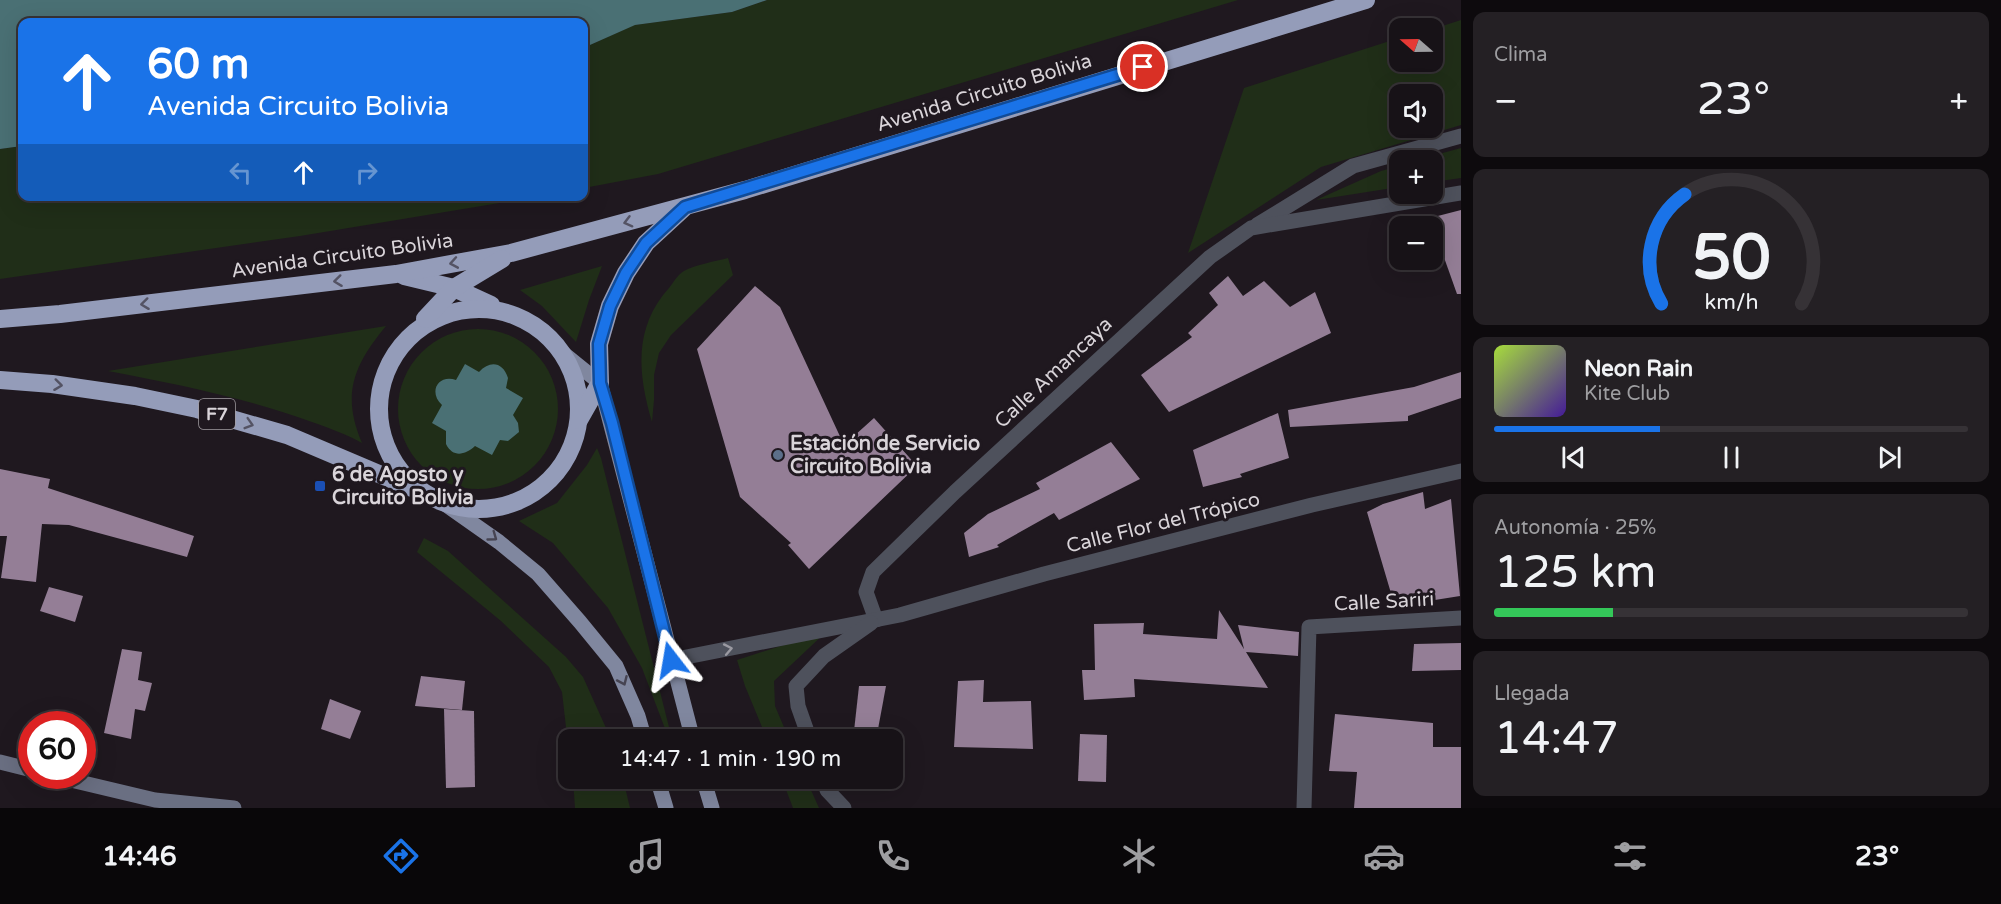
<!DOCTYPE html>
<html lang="es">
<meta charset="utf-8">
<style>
body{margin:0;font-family:"Varela Round",sans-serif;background:#242024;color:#f1f3f6;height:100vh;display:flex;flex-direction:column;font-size:22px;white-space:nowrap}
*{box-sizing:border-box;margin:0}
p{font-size:20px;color:#9e9ea1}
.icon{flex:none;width:33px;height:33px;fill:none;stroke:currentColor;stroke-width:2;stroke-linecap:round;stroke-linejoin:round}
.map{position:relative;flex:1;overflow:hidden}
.sheet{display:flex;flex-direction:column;gap:12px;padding:12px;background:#0d0a0d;width:540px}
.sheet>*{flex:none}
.top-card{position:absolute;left:18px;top:18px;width:570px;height:183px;border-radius:12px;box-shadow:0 6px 24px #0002,0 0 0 2px #363236;background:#1a73e8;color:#fff;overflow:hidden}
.needle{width:39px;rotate:290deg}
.buttons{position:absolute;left:1389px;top:18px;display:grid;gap:12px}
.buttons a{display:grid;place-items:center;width:54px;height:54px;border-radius:12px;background:#171217;box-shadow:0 6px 24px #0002,0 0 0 2px #363236;font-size:30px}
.speed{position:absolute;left:18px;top:711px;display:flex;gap:12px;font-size:30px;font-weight:700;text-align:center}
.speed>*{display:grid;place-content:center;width:78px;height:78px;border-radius:50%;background:#171217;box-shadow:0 6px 24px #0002,0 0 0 2px #363236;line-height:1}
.speed .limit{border:9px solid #d22;background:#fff;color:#111}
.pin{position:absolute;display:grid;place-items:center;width:51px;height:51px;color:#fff;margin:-26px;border:3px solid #fff;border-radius:50%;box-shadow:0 2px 6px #0007}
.me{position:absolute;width:66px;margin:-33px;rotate:346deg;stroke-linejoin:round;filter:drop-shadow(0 0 4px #0008)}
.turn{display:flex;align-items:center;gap:21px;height:126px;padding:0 30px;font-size:27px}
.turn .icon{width:78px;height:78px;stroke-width:2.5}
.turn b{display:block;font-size:42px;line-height:51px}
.lanes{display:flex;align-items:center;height:57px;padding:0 30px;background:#0003;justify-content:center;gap:30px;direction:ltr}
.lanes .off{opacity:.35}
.big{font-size:45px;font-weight:600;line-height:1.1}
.sheet .tile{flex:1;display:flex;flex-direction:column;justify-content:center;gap:9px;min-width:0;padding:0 21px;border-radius:12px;background:#242024}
.sheet .dial{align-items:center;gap:0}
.dial svg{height:156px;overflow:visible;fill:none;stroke:#363236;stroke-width:7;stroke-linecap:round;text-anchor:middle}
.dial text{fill:#f1f3f6;stroke:none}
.song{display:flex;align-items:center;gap:18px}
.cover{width:72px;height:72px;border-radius:9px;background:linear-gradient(135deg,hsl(80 70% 55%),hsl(260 70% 35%))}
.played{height:6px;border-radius:3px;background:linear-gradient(90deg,#1a73e8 35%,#363236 35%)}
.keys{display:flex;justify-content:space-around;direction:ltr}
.heat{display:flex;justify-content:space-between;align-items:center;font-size:33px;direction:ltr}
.charge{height:9px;border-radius:4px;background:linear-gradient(90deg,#34c759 25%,#363236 0)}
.trip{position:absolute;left:558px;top:729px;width:345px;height:60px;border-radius:12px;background:#171217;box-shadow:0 6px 24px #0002,0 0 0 2px #363236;font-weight:600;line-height:60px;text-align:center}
.tabs{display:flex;height:96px;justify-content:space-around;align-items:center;background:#090709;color:#9e9ea1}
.tabs .icon{width:42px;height:42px}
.tabs .selected{color:#1a73e8}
.tabs b{font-size:27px;color:#f1f3f6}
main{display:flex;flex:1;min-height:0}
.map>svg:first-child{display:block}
.green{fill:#202e18;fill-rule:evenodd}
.water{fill:#4a7074}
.building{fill:#947e96}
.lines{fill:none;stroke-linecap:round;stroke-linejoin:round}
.street{stroke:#4e515c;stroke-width:15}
.secondary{stroke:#6a6f82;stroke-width:15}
.primary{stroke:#80879f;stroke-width:15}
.highway{stroke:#949cb9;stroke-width:18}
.oneway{stroke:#545364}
.oneway2{stroke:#464452}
.oneway3{stroke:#9a99a1}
.route-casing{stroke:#114b97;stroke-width:15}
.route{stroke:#1a73e8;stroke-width:10}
.service-dot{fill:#5c6f8a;stroke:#1f181f;stroke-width:2}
.transit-dot{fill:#1a4fb4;stroke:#1f181f;stroke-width:2}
.labels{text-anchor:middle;stroke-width:6;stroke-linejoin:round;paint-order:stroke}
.shield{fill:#1f181f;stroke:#a19ca1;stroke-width:1.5}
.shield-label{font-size:18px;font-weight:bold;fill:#d9d4d9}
.street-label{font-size:20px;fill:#d9d4d9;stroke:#1f181f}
.poi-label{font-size:20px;font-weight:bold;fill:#d9d4d9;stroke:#1f181f;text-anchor:start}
</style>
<main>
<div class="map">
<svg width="1461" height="808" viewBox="0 0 1461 808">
<rect width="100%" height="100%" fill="#1f181f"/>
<!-- green -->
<g class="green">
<path d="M 767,0 L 1238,0 L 658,174 L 584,188 L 584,52 L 590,45 L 634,25 L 732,12 Z"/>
<path d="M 1461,20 L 1461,125 L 1321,167 L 1188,253 L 1244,88 L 1399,38 L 1400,62 L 1432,62 L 1433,29 ZM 1400,94 L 1432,94 L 1432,128 L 1400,128 Z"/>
<path d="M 22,146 L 22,196 L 536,197 L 300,236 L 0,279 L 0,149 Z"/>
<path d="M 1461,148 L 1461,178 L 1433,182 L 1432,160 L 1417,160 Z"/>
<path d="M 1399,166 L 1399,187 L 1316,200 L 1381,171 Z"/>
<path d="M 728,258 L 733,275 L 671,335 L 659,353 L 654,375 L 654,400 L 652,422 C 638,374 633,328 669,288 C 673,283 678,274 684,271 C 695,265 716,261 728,258 Z"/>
<path d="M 602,266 L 589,300 L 576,342 L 542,306 L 520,290 Z"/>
<path d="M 386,326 C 354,365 341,394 362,443 C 346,434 329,428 312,422 C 246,398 176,384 108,371 Z"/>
<circle cx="478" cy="409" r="80"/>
<path d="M 597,448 L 601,458 L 672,739 L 669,739 L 642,668 L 608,608 L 553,543 L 519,521 L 557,503 L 587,465 Z"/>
<path d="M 424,538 L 448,551 L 566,657 L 583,677 L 611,739 L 568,740 L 568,745 L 562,692 L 549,667 L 501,621 L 417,552 Z"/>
<path d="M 827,631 L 774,681 L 775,706 L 789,739 L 767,739 L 745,686 L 737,660 Z"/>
<path d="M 573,779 L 623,779 L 630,808 L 575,808 Z"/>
<path d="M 782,779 L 806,779 L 819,808 L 793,808 Z"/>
</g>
<!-- water -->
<g class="water">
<path d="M 0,0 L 767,0 L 732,12 L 635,25 L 590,45 L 584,52 L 584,22 L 22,22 L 22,146 L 0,149 Z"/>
<path d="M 465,364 L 479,372 C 490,360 503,362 508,378 L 506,388 L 523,398 L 513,415 L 518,423 L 519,432 L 508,441 L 500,440 L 492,455 L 475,446 C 465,455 453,458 446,444 L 446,431 L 432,423 L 442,405 C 428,392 438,374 456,380 Z"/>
</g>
<!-- building -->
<g class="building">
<path d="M 1461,210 L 1461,294 L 1457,294 L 1430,218 Z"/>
<path d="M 1228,276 L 1243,296 L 1264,281 L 1290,307 L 1315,292 L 1331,333 L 1169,412 L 1141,375 L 1192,337 L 1188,333 L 1218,305 L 1209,293 Z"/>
<path d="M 755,286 L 780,307 L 844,445 L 874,418 L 917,466 L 809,569 L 788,545 L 791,543 L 740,497 L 697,349 Z"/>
<path d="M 1461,372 L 1461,398 L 1408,416 L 1408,421 L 1290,427 L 1288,410 L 1414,387 Z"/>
<path d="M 1278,413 L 1289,458 L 1240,474 L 1242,477 L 1203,487 L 1193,450 Z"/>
<path d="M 1111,442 L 1140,479 L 1059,520 L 1054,513 L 997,545 L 999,547 L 969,557 L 964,533 L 988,514 L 1040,489 L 1036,483 Z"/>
<path d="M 0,469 L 50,479 L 48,488 L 194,536 L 187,557 L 69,525 L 42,524 L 36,582 L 1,578 L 7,536 L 0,536 Z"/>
<path d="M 1423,492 L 1425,509 L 1451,499 L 1460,596 L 1416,603 L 1417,599 L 1393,600 L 1367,512 L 1383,504 Z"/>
<path d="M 49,587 L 83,596 L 75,622 L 40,611 Z"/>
<path d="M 1219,610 L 1244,649 L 1238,625 L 1299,632 L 1298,656 L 1246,652 L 1268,688 L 1134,679 L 1135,697 L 1084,700 L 1082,670 L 1095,670 L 1094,624 L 1144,623 L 1143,634 L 1217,639 Z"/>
<path d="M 1461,643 L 1461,670 L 1412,671 L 1414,644 Z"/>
<path d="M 122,649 L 142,652 L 138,680 L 152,683 L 145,711 L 135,709 L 131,739 L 104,733 Z"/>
<path d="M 421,676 L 465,681 L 462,710 L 415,706 Z"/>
<path d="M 984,680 L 983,702 L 1031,701 L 1033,749 L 954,747 L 958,681 Z"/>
<path d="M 859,686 L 886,686 L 876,740 L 853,740 Z"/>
<path d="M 330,699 L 361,711 L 350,739 L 321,729 Z"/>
<path d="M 444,709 L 474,711 L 475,787 L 446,788 Z"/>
<path d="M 1335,714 L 1433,723 L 1433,747 L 1461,747 L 1461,808 L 1354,808 L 1357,772 L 1329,771 Z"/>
<path d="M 1080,734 L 1107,735 L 1106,782 L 1078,781 Z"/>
</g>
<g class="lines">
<!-- street -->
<g class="street">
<path d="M 1257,225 L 1353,166 L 1461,136"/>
<path d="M 876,620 L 866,592 L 873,572 L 955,492 L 1210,257 L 1251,228 L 1461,193"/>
<path d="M 671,660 L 900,615 L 1044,574 L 1312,505 L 1461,471"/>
<path d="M 810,740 L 798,706 L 796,686 L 824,656 L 871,623"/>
<path d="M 823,778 L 827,790 L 844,808"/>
<path d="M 1304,808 L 1309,627 L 1461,618"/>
</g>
<!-- secondary -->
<g class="secondary">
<path d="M 0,762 L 32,770"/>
<path d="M 54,776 L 155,800 L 234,808"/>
</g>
<!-- primary -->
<g class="primary">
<path d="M 563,353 L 600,383 L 693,740"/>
<path d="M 445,504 L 499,542 L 538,574 L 580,622 L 616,666 L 638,716 L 645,740"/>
<path d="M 657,778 L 666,808"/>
<path d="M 703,778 L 712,808"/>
</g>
<!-- highway -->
<g class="highway">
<path d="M 404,276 L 454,288 L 491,305"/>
<circle cx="479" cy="409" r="100"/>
<path d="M 0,319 L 60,314 L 396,274 L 511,253 L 745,190 L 1366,0"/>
<path d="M 425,319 L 454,288 L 502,259"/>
<path d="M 0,380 L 52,384 L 135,396 L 197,409 L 287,435 L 412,488"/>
<path d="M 579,420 L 600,383 L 599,344 L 610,306 L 626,273 L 646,243 L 684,208"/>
</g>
</g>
<!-- one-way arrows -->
<defs><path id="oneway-chevron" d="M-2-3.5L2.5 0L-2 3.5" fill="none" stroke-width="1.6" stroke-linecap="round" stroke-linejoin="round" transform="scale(1.5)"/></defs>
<g class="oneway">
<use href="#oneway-chevron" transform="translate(628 222) rotate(165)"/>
<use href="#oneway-chevron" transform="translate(454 263) rotate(170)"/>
<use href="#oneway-chevron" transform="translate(338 281) rotate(173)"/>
<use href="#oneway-chevron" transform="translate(145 304) rotate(173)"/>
<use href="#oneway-chevron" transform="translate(58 385) rotate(7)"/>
<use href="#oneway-chevron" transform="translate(249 424) rotate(17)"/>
</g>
<g class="oneway2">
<use href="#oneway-chevron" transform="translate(493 537) rotate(36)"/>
<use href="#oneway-chevron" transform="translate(623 681) rotate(66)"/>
</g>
<use class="oneway3" href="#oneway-chevron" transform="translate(728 649) rotate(-11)"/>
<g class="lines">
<defs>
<path id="route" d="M 671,660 L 612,423 L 600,383 L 599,344 L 610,306 L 626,273 L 646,243 L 685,207 L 1143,67"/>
</defs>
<!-- route casing -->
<use href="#route" class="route-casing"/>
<!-- route -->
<use href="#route" class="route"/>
</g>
<!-- markers -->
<circle class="service-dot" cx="778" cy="455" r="6"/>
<rect class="transit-dot" x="314" y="480" width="12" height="12" rx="3"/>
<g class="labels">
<!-- shield labels -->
<rect class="shield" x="199" y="399" width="36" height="30" rx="4.5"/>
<g class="shield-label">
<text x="217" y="420">F7</text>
</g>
<!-- street labels -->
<g class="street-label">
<text transform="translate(984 92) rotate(-17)" y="7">Avenida Circuito Bolivia</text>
<text transform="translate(342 255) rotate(-8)" y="7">Avenida Circuito Bolivia</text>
<text transform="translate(1053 372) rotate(-43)" y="7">Calle Amancaya</text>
<text transform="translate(1163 522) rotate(-14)" y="7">Calle Flor del Trópico</text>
<text transform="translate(1384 601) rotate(-3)" y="7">Calle Sariri</text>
</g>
<!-- poi labels -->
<g class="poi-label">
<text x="790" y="450">Estación de Servicio<tspan x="790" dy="23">Circuito Bolivia</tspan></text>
<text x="332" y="481">6 de Agosto y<tspan x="332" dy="23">Circuito Bolivia</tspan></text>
</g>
</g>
</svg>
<div class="buttons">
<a><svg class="needle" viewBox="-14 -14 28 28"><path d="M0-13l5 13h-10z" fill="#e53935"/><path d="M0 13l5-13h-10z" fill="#9e9ea1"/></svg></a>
<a><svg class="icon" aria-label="sound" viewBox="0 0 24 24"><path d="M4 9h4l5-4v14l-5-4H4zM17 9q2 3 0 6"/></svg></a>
<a>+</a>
<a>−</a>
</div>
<div class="speed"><div class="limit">60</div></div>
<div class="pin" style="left:1143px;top:67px;background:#d93025"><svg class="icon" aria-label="arrive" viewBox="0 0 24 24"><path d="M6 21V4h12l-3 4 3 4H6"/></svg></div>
<svg class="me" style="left:671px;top:660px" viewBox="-20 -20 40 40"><path d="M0-17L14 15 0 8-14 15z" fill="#1a73e8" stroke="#fff" stroke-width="4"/></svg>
<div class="trip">14:47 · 1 min · 190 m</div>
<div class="top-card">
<div class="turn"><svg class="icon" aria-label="ahead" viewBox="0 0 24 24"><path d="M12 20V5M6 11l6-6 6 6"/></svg><div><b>60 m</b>Avenida Circuito Bolivia</div></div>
<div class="lanes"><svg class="icon off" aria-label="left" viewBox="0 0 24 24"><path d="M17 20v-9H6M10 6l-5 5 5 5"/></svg><svg class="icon" aria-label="ahead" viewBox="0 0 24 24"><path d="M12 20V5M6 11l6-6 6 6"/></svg><svg class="icon off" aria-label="right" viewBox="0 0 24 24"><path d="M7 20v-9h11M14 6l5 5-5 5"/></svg></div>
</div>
</div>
<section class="sheet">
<div class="tile"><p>Clima</p>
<div class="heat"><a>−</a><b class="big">23°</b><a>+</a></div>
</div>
<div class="tile dial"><svg viewBox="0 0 100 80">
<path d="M14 69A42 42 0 1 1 86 69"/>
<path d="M14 69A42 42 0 0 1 26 13" stroke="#1a73e8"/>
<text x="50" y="56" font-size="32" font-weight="700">50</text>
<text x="50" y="72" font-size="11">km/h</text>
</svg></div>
<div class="tile">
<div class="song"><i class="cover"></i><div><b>Neon Rain</b><p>Kite Club</p></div></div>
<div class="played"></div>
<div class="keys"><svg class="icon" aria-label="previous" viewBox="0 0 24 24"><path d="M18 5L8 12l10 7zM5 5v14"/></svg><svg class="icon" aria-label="pause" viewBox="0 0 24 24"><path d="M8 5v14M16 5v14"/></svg><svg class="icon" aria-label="next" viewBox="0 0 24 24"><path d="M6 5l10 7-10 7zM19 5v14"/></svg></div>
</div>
<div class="tile"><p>Autonomía · 25%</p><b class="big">125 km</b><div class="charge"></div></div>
<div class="tile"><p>Llegada</p><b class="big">14:47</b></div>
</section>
</main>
<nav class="tabs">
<b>14:46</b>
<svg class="icon selected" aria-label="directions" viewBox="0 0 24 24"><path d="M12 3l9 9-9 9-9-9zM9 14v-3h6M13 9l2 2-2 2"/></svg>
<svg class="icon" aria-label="music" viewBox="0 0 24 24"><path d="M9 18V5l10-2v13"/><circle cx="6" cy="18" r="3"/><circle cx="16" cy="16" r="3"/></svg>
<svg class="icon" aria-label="phone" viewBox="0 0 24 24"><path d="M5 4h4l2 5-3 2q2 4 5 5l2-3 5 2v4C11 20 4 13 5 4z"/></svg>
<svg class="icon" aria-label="climate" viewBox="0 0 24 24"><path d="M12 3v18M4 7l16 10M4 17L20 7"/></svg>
<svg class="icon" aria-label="car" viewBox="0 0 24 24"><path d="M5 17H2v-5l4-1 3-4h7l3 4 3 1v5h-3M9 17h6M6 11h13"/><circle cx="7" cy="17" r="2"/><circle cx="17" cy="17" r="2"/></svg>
<svg class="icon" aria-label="filters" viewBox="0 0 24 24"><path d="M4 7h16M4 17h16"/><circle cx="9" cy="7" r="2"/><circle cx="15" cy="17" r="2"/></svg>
<b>23°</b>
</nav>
